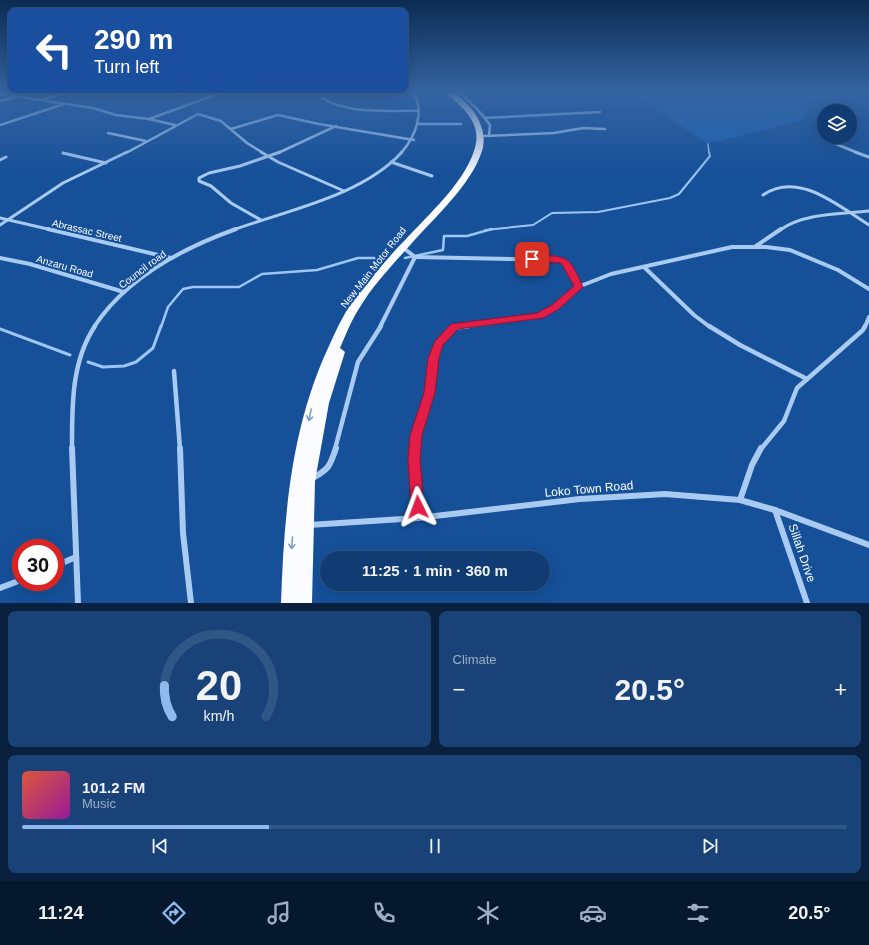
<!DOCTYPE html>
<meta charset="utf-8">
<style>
body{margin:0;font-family:Helvetica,sans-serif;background:#194378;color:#f1f3f6;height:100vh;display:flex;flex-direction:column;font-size:15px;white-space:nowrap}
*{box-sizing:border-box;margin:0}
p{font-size:13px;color:#9cadc4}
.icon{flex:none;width:22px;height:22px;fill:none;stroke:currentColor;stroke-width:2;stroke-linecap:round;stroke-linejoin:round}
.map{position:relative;height:603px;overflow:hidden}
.side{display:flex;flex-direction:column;gap:8px;padding:8px;background:#09213f;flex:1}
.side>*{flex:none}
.banner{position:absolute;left:8px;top:8px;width:400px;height:84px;border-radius:8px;box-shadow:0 4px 16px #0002,0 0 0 1px #305685;background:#1a4fa0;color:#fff;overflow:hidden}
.fabs{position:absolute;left:817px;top:104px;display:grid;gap:8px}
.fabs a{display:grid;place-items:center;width:40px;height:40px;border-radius:50%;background:#103c73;box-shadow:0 4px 16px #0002,0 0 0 1px #305685;font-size:20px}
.speed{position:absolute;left:12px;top:539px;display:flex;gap:8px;font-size:20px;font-weight:700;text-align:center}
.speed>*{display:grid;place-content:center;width:52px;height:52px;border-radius:50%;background:#103c73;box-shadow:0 4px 16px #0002,0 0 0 1px #305685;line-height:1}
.speed .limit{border:6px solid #d22;background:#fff;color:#111}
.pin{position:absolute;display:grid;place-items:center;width:34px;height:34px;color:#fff;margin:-17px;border-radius:8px;box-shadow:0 2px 6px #0006}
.me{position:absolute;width:44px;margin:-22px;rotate:357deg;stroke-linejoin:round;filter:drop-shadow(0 0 3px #0008)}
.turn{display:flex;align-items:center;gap:14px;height:84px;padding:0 20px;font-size:18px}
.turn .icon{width:52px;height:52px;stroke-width:2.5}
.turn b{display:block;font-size:28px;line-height:34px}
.big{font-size:30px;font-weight:600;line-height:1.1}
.side .tile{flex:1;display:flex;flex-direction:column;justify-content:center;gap:6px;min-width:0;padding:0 14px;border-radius:8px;background:#194378}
.side .dial{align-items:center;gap:0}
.dial svg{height:104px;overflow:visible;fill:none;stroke:#305685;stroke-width:7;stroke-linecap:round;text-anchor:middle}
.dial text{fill:#f1f3f6;stroke:none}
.song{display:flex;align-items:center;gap:12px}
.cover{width:48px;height:48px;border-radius:6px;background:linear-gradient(135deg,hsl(10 70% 55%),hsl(300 70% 35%))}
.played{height:4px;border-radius:2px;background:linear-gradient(90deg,#90b9f0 30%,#305685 30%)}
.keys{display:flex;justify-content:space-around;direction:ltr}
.heat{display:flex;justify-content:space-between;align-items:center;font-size:22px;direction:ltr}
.side .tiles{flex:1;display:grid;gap:8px;grid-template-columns:1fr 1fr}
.tile:last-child{grid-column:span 2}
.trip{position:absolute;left:320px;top:551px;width:230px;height:40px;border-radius:20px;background:#103c73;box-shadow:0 4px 16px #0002,0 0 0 1px #305685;font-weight:600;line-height:40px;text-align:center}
.tabs{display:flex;height:64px;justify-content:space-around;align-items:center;background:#06182e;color:#9cadc4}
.tabs .icon{width:28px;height:28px}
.tabs .current{color:#90b9f0}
.tabs b{font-size:18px;color:#f1f3f6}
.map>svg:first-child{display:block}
.green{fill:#1d62b3}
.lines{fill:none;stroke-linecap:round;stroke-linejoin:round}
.stream-far3{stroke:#9bc6f5;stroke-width:1.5}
.stream-far2{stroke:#9bc6f5;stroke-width:2}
.stream-far1{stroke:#9bc6f5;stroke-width:2.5}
.stream{stroke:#9bc6f5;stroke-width:3}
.minor-far4{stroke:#a9cbf2;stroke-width:2.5}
.minor-far3{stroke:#a9cbf2;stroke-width:3}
.minor-far2{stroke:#a9cbf2;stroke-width:4}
.minor-far1{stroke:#a9cbf2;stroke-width:4.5}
.minor{stroke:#a9cbf2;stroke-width:6}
.trunk{fill:#fafcff;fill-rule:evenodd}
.oneway{stroke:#7c9dc7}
.route{fill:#e11d48;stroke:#92132f}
.labels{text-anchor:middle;stroke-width:4;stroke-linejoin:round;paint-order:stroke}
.street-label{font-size:10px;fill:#fff;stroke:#155099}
.near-street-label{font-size:12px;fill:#fff;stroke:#155099}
</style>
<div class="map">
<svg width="869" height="603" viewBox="0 0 869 603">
<rect width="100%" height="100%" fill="#155099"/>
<!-- green -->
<path class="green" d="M 628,91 L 869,91 L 869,95 L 810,102 L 803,120 L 708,144 Z"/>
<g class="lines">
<!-- stream-far3 -->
<path class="stream-far3" d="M 708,144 L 709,153"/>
<!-- stream-far2 -->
<path class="stream-far2" d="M 485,230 L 533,225 L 552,213 L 598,212 L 670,198 L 679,194 L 710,156 L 709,152"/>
<!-- stream-far1 -->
<g class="stream-far1">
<path d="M 405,258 L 443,250 L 444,236 L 467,236 L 492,229"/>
<path d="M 161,327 L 168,307 L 183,289 L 193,287 L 239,287 L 262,274 L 317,270 L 358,258 L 374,258 L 381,264"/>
</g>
<!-- stream -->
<g class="stream">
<path d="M 0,329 L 70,355"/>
<path d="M 88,362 L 103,367 L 124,366 L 136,362 L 153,348 L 161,326"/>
</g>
<!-- minor-far4 -->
<g class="minor-far4">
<path d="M 176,91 L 182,93"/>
<path d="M 457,91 C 470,101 481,112 490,125 L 489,135"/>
<path d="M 0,94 L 40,100 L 71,91"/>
<path d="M 322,98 C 350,115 387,110 419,111"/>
<path d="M 40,100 L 93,108 L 116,115 L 149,119"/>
<path d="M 0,101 L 15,97"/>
<path d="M 485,118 L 600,112"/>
<path d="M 418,124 L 461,124"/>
<path d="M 0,125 L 64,104"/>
<path d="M 175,125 L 149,119 L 226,91"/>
<path d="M 231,129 L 278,115 L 319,124 L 414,140"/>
<path d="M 108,133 L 146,141"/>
<path d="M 484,136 L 554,133 L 583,128 L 605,129"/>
<path d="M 836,144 L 858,153"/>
<path d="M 126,153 L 198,114 L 221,121 L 247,143 L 263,153"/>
<path d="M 278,153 L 336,126"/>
<path d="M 401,153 C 416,136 425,112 413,91"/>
</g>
<!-- minor-far3 -->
<g class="minor-far3">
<path d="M 261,152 L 278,162 L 344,191"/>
<path d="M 855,152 L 869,157"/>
<path d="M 63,153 L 106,163"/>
<path d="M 0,160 L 6,157"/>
<path d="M 391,162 L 432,176"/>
<path d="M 763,195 C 798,170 840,207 869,225"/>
<path d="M 0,218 L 52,230"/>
<path d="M 261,220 L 231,203 L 211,186 L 199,181 L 199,178 L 209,173 L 240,166 L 280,152"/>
<path d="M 0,225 L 63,183 L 127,152"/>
<path d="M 233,230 C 288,210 362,196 402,152"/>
<path d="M 780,230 C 804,213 840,214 869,211"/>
</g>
<!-- minor-far2 -->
<g class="minor-far2">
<path d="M 48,229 L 171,258"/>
<path d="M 756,246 L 781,229"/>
<path d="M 406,250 L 415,257"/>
<path d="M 415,257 L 560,260 L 569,268 L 578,287"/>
<path d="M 0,258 L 30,264 L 124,292"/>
<path d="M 644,267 L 694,315 L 710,327"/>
<path d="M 94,327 C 126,278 183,248 236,229"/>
<path d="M 380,327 L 415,257"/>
<path d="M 461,327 L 539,316 L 555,307 L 578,287 L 611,274 L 732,247 L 766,247 L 790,250 L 838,270 L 869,289"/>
<path d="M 865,327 L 869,317"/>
</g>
<!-- minor-far1 -->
<g class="minor-far1">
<path d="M 709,326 L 740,345 L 807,379"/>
<path d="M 174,371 L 180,449"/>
<path d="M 72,449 C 72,407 71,362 95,326"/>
<path d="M 335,449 L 358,362 L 381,326"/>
<path d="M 415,449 L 416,435 L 430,393 L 435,352 L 438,343 L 452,328 L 469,326"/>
<path d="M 761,449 L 784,421 L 797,388 L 863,330 L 865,326"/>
</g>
<!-- minor -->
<g class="minor">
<path d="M 72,448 L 78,603"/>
<path d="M 180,448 L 183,533 L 191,603"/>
<path d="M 415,448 L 418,518"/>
<path d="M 313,478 C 329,469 330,466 336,448"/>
<path d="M 740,500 L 752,465 L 761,448"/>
<path d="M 775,510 L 807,603"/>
<path d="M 309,525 L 418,518 L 580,499 L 665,494 L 740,500 L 775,510 L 869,545"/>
<path d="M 55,566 L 76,557"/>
<path d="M 0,588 L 21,580"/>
</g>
<!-- trunk -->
<path class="trunk" d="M 444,91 C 455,91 462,99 469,106 C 480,118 487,135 482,151 C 471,185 435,217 412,243 C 394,263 374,284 360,307 C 352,319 346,334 340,348 L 345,352 L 329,403 L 315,481 L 312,603 L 281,603 C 284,515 291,427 329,346 C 337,328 346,309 358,294 C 374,275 389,256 406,239 C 429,214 463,184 474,151 C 484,122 462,108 444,91 Z"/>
</g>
<!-- one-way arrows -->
<defs><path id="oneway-shaft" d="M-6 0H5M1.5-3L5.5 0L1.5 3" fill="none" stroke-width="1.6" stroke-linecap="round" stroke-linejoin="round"/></defs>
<g class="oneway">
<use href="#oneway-shaft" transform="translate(310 415) rotate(101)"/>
<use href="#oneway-shaft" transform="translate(292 543) rotate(95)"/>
</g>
<!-- sky -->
<linearGradient id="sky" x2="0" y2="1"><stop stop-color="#0c2c54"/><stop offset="0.52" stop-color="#3564a2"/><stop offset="1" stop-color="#3564a2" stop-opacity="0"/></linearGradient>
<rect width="869" height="175" fill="url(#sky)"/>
<!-- route -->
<path class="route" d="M 529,257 C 538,255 558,254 567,260 C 574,265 579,279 583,287 L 559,309 L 543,318 L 458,329 L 443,345 L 439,358 L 435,393 L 422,435 L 420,459 L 424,507 L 422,511 L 418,513 L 413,511 L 411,507 L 408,459 L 410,435 L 424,393 L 428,358 L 435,341 L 451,324 L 537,313 L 552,305 L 574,286 L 561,263 L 532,262 L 528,259 Z"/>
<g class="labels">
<!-- street labels -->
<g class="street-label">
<text transform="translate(87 230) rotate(13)" y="4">Abrassac Street</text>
<text transform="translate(65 266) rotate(16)" y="4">Anzaru Road</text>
<text transform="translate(373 267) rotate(-52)" y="4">New Main Motor Road</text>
<text transform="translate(142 269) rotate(-37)" y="4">Council road</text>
</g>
<!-- near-street labels -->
<g class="near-street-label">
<text transform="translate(589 489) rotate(-5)" y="4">Loko Town Road</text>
<text transform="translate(802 553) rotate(71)" y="4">Sillah Drive</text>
</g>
</g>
</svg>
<div class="fabs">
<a><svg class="icon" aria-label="layers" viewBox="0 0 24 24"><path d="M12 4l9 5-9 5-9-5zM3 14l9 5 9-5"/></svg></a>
</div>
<div class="speed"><div class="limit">30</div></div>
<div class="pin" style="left:532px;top:259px;background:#d93025"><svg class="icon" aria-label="arrive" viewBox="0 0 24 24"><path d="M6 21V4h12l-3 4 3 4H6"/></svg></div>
<svg class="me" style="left:418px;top:507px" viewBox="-20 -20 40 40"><path d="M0-17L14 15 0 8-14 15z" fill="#e11d48" stroke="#fff" stroke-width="4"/></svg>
<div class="trip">11:25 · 1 min · 360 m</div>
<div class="banner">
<div class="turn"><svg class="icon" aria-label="left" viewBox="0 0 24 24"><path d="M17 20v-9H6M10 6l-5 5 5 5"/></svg><div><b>290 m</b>Turn left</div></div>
</div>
</div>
<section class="side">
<div class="tiles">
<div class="tile dial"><svg viewBox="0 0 100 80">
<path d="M14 69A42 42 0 1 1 86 69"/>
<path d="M14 69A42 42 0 0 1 8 45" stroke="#90b9f0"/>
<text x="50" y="56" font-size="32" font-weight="700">20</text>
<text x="50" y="72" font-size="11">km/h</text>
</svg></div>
<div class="tile"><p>Climate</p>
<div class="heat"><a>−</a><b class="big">20.5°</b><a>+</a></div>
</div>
<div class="tile">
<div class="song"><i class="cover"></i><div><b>101.2 FM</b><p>Music</p></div></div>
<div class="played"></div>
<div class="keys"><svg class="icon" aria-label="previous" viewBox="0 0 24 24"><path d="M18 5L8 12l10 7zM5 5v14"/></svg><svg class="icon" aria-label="pause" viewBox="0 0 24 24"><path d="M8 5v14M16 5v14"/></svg><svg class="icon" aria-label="next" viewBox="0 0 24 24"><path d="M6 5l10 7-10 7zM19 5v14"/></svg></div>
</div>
</div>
</section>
<nav class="tabs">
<b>11:24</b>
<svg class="icon current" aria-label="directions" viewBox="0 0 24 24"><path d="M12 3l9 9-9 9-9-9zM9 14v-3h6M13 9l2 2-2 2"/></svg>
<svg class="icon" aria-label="music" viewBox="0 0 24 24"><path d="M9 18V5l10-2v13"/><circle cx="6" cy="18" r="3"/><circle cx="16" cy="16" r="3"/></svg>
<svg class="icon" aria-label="phone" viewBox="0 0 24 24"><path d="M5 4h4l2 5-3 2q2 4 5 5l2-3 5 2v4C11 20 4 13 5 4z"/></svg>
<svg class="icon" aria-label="climate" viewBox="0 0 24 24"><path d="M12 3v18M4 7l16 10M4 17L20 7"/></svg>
<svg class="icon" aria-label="car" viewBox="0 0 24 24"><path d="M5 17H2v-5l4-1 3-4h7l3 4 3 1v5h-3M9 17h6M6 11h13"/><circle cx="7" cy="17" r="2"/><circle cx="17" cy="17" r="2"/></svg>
<svg class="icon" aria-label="filters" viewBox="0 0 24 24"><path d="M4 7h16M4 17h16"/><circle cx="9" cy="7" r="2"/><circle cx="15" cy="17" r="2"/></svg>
<b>20.5°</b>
</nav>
